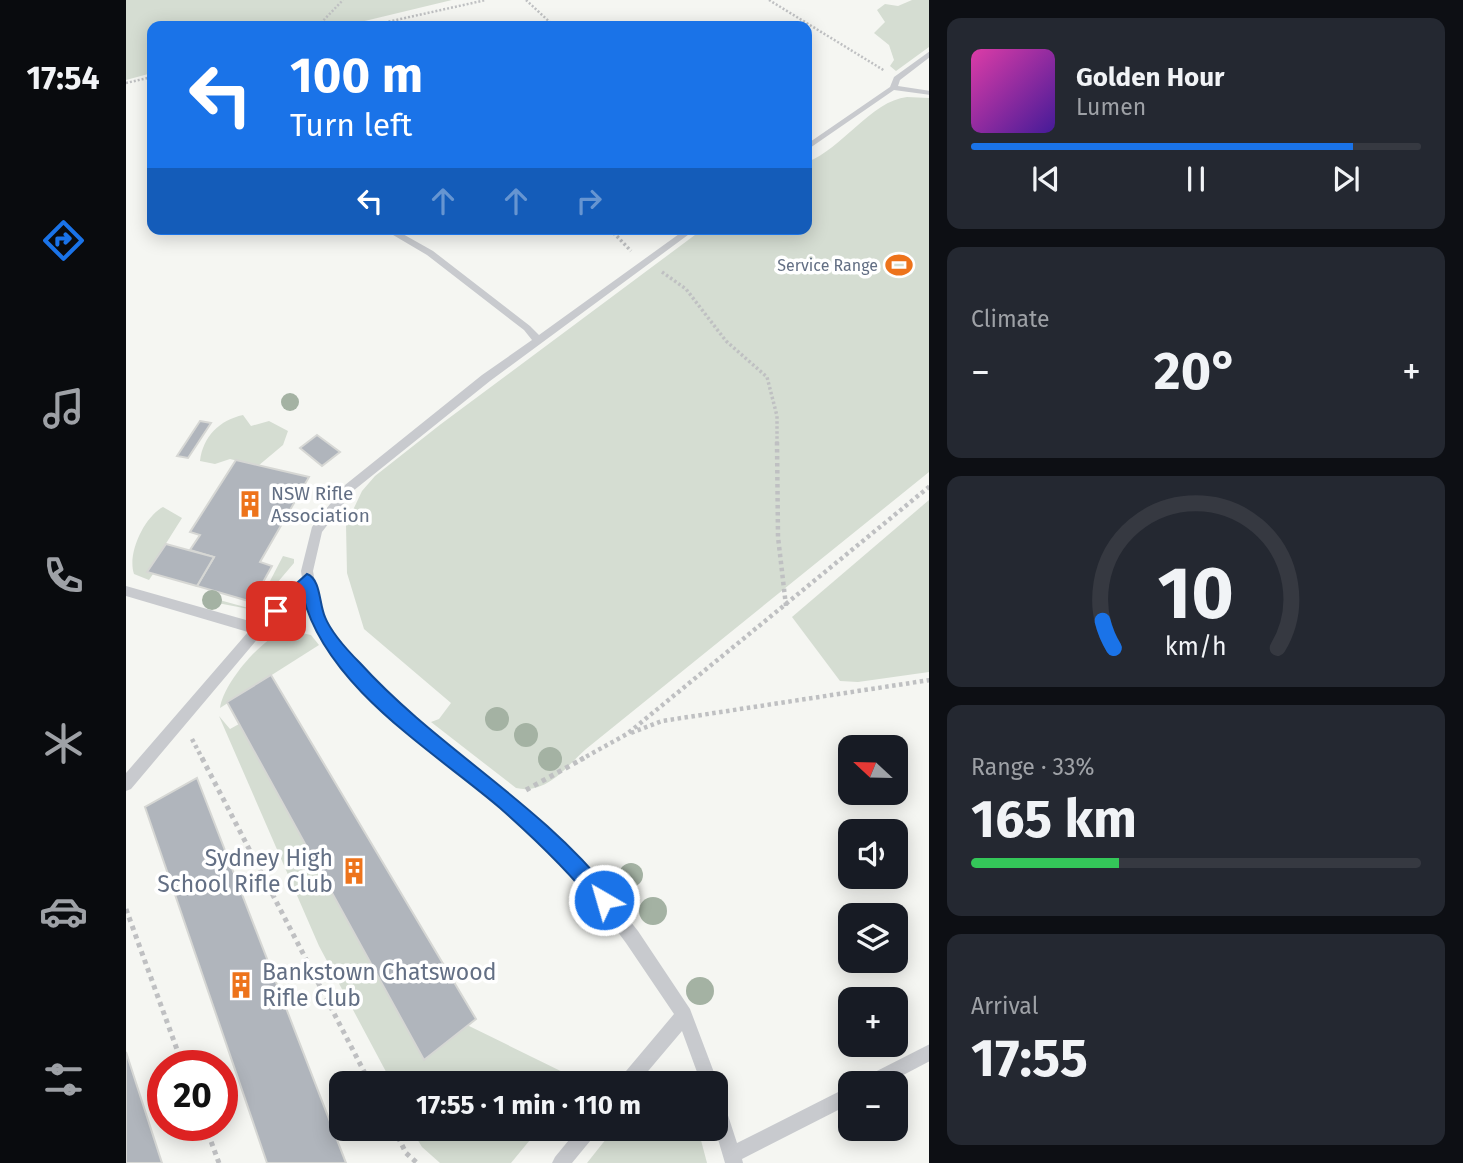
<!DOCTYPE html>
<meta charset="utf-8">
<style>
body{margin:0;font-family:"Fira Sans",sans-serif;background:#242831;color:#f1f3f6;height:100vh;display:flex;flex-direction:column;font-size:26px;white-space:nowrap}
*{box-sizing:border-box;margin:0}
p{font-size:23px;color:#9ea1a6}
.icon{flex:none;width:38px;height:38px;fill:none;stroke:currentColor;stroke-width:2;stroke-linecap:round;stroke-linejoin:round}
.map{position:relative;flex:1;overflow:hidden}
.sheet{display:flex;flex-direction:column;gap:18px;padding:18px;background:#0d0f14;width:534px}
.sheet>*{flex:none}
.banner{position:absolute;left:21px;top:21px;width:665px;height:214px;border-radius:14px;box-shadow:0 4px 18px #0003;background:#1a73e8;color:#fff;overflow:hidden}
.needle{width:46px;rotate:292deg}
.tools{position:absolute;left:712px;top:735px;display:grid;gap:14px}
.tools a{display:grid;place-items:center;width:70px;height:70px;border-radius:14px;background:#171b24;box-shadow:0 4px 18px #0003;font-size:35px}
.speed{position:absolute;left:21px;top:1050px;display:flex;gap:14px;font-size:35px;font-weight:700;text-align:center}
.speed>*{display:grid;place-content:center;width:91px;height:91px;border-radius:50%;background:#171b24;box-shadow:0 4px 18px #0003;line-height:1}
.speed .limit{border:10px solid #d22;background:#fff;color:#111}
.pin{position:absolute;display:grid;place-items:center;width:60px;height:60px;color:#fff;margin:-30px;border-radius:14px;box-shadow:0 4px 10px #0006}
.me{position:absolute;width:77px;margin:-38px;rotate:322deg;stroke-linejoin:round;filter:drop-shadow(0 0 5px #0008)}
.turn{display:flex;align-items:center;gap:24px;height:147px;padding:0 28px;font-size:32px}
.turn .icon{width:91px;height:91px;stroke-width:2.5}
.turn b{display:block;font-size:49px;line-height:60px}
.lanes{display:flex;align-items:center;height:66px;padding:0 28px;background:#0003;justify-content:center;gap:35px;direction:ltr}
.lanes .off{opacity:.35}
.big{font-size:52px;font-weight:700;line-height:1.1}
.sheet .card{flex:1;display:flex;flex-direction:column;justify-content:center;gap:10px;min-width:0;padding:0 24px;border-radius:14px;background:#242831}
.sheet .dial{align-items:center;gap:0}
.dial svg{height:182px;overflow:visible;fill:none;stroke:#363941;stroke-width:7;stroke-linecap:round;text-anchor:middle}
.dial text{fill:#f1f3f6;stroke:none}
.song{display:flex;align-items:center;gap:21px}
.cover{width:84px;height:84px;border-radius:10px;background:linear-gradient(135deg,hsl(320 70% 55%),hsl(260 70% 35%))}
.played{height:7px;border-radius:4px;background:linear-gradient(90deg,#1a73e8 85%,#363941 85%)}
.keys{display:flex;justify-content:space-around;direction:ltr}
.heat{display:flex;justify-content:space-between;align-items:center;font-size:38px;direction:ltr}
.charge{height:10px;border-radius:5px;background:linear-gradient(90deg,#34c759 33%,#363941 0)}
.trip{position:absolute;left:203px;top:1071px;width:399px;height:70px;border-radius:14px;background:#171b24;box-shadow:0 4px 18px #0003;font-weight:700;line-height:70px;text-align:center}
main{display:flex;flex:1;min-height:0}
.dock{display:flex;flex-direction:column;width:126px;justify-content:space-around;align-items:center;background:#090b0e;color:#9ea1a6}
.dock .icon{width:49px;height:49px}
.dock .current{color:#1a73e8}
.dock b{font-size:32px;color:#f1f3f6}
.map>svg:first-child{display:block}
.green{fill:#d5ddd2}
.building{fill:#b0b5bc;stroke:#d6d7d4;stroke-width:2}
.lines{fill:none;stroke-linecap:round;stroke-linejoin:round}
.path-far3{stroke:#bfc0c2;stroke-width:2.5;stroke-dasharray:2 2;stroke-linecap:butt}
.path-far2{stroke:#bfc0c2;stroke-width:3.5;stroke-dasharray:2.5 2.5;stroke-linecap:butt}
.path-far1{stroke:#bfc0c2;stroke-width:4.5;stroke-dasharray:3.5 3.5;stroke-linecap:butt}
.path{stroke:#bfc0c2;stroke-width:5;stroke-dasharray:4.5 4.5;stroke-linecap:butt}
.service{fill:#c8cace;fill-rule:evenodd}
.tree{fill:#a4b2a3}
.route{fill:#1a73e8;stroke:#114b97;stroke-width:2}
.labels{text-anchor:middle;stroke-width:7;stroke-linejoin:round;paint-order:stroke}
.far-poi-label{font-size:16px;fill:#636f84;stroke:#fff;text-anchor:end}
.poi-label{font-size:19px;fill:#636f84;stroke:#fff;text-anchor:start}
.near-poi-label{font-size:23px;fill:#636f84;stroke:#fff;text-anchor:end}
</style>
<main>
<nav class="dock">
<b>17:54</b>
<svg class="icon current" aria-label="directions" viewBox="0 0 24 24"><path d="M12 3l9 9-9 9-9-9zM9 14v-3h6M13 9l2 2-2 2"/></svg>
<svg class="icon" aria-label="music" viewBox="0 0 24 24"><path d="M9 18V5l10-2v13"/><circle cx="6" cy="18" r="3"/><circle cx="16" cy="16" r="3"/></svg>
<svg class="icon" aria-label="phone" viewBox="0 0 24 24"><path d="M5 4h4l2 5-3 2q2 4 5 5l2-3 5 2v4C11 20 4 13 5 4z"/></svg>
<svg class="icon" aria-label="climate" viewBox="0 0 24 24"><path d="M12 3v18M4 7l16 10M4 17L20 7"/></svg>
<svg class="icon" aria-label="car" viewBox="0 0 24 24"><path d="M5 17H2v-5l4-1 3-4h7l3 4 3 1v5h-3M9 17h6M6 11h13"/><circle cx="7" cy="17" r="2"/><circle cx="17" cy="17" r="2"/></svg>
<svg class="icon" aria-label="filters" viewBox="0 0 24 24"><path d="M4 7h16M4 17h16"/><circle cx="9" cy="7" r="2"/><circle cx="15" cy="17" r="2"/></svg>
</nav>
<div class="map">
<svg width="804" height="1163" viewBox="0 0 804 1163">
<rect width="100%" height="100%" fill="#f5f6f2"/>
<!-- green -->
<g class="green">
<path d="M 0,0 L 326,0 L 218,26 L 26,26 L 26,73 L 0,80 Z"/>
<path d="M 786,0 L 803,0 L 803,47 L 770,71 L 764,66 L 768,60 L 763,45 L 748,33 L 759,22 L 751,10 L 759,4 L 772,6 Z"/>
<path d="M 781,97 L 803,98 L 803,472 L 460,749 C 439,768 420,795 390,788 L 305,722 L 313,719 L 325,703 L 238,629 L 221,573 L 220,525 L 236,491 L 249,476 L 315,424 L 577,229 L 681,229 L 681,162 C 716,149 745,101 781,97 Z"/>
<path d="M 117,415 L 125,426 L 143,421 L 162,431 L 157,445 L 132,466 L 104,459 L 89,464 L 74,461 C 77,436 94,420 117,415 Z"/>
<path d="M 803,500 L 803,672 L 732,682 L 714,681 L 666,617 Z"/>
<path d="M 37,507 L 56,518 L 22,572 L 27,574 L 23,580 L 8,574 C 1,554 18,517 37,507 Z"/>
<path d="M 157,556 L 168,559 L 168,563 L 128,610 L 76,600 L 79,596 L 126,609 L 131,606 Z"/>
<path d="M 162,630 L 185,635 L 193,645 L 94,708 C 97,683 138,635 162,630 Z"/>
<path d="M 93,716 L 104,729 L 113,724 L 298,1060 L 341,1025 L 453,1080 L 450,1083 L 266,1083 L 193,946 Z"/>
<path d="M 285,1129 L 413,1129 L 385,1163 L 314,1163 L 296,1147 Z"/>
<path d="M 488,1129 L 572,1129 L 581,1163 L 461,1163 Z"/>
</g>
<!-- building -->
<g class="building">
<path d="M 74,421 L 85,423 L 62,458 L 51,456 Z"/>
<path d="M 191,435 L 214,452 L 196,466 L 174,448 Z"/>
<path d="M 110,460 L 183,477 L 134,562 L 146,566 L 126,602 L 71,586 L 88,557 L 64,550 L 74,535 L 64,532 Z"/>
<path d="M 40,544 L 88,557 L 71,586 L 21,572 Z"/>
<path d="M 145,675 L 350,1019 L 298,1060 L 101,702 Z"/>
<path d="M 71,778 L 220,1163 L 141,1163 L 19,807 Z"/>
<path d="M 0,1052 L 36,1163 L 0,1163 Z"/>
</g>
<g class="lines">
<!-- path-far3 -->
<g class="path-far3">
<path d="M 400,0 L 428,26"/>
<path d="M 643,0 L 759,71"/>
<path d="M 192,26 L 217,0"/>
<path d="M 243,26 L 360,0"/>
<path d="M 0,83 L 26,77"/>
</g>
<!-- path-far2 -->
<g class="path-far2">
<path d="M 484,229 L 505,251"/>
<path d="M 536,272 L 560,289 L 600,341 L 641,377 L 651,416 L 651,443"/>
</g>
<!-- path-far1 -->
<g class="path-far1">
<path d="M 651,442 L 652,537 L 660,606"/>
<path d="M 505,733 L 536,721 L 804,680"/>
<path d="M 66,739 L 77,760"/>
<path d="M 454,760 L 501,734 L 804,486"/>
</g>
<!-- path -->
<g class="path">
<path d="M 76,758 L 244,1083"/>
<path d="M 400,790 L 458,758"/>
<path d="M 0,909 L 57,1066"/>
<path d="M 79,1125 L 93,1163"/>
<path d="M 268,1129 L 280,1153 L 291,1163"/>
</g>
<!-- service -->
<g class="service">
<path d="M 804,51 L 804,57 L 774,80 L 772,86 L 804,91 L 804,95 L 768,90 L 681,150 L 681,144 L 764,87 L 768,77 Z"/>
<path d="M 257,229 L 268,229 L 307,251 L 404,326 L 413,335 L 560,229 L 570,229 L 364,381 L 227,491 L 196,532 L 187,571 L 194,612 L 231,663 L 276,708 L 385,796 L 455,859 L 512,931 L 564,1009 L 592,1083 L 590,1087 L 590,1083 L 575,1083 L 556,1031 L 512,1083 L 493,1083 L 495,1077 L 548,1014 L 500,943 L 445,869 L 375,806 L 266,718 L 221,671 L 184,618 L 178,592 L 139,630 L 5,789 L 0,791 L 0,773 L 122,632 L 0,596 L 0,586 L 120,620 L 132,620 L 176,578 L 175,571 L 186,527 L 219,485 L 356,375 L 406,340 L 398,330 L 301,255 Z"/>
<path d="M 804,1044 L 804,1061 L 762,1083 L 737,1083 L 739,1077 Z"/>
<path d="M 724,1086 L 724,1104 L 616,1159 L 617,1163 L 599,1163 L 589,1129 L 590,1094 L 596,1097 L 611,1143 Z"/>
<path d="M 452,1129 L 472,1129 L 469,1135 L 446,1163 L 426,1163 L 429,1157 Z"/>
</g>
</g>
<!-- trees -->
<g class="tree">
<circle cx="164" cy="402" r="9"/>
<circle cx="86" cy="600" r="10"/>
<circle cx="371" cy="719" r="12"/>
<circle cx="400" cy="735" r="12"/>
<circle cx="424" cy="759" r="12"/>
<circle cx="505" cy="875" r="12"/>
<circle cx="527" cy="911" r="14"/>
<circle cx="574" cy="991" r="14"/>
</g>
<!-- route -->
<path class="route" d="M 181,574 C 195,579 193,604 199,617 C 205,632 222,651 234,663 C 311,748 414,803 485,893 L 488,900 L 485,907 L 478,910 L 471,907 C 442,870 409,839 374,808 C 306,750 200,687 177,596 L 156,616 L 145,616 L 145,606 Z"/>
<!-- icons -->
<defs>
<symbol id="stadium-bare" viewBox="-9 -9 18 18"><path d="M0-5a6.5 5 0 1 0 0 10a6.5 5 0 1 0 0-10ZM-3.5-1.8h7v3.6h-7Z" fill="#ed731b" stroke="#fff" stroke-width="2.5" paint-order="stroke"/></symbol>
<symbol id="building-bare" viewBox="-9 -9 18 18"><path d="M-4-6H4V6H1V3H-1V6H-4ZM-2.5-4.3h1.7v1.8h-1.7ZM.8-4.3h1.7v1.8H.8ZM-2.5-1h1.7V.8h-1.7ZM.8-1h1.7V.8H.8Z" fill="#ed731b" stroke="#fff" stroke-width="2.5" paint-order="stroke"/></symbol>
</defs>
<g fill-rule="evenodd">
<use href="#stadium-bare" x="754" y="246" width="38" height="38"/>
<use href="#building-bare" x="105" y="485" width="38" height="38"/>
<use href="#building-bare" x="209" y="852" width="38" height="38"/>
<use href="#building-bare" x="96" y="966" width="38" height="38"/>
</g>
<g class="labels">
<!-- far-poi labels -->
<g class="far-poi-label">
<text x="752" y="271">Service Range</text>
</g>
<!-- poi labels -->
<g class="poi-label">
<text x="145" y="500">NSW Rifle<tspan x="145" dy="22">Association</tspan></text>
</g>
<!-- near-poi labels -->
<g class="near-poi-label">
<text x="207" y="866">Sydney High<tspan x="207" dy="26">School Rifle Club</tspan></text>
<text x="136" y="980" text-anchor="start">Bankstown Chatswood<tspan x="136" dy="26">Rifle Club</tspan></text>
</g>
</g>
</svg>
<div class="tools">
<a><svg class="needle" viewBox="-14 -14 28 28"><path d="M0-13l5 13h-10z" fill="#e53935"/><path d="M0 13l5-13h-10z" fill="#9ea1a6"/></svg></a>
<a><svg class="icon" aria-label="sound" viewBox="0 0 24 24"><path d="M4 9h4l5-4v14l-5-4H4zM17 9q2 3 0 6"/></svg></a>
<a><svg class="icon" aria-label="layers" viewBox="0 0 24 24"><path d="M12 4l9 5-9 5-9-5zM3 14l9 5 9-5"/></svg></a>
<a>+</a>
<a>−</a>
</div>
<div class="speed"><div class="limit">20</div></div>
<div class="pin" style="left:150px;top:611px;background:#d93025"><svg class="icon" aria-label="arrive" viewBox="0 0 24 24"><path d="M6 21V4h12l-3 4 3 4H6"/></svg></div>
<svg class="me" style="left:478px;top:900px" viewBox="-20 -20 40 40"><circle r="17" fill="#1a73e8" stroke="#fff" stroke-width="3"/><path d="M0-11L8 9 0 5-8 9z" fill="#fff"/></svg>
<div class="trip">17:55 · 1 min · 110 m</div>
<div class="banner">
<div class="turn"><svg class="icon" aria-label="left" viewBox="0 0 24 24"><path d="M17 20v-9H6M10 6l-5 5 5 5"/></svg><div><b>100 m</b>Turn left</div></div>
<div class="lanes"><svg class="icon" aria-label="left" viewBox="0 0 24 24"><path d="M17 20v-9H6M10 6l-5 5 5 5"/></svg><svg class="icon off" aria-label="ahead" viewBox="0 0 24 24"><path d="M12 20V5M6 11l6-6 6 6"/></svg><svg class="icon off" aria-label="ahead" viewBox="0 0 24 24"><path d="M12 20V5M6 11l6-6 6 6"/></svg><svg class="icon off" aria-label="right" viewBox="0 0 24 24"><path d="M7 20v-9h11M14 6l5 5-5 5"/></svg></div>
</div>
</div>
<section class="sheet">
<div class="card">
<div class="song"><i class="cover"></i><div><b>Golden Hour</b><p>Lumen</p></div></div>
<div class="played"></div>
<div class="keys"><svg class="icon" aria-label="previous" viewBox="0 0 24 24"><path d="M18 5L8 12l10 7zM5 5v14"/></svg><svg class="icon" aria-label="pause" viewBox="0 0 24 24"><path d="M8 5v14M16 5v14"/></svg><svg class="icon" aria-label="next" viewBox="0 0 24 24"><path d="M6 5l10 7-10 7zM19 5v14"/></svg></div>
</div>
<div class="card"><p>Climate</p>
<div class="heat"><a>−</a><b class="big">20°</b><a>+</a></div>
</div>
<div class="card dial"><svg viewBox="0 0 100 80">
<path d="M14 69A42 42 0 1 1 86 69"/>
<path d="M14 69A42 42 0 0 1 9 57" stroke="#1a73e8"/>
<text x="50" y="56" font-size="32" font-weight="700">10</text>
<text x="50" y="72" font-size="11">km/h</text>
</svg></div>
<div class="card"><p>Range · 33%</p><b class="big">165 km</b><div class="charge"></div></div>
<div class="card"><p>Arrival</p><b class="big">17:55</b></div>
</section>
</main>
